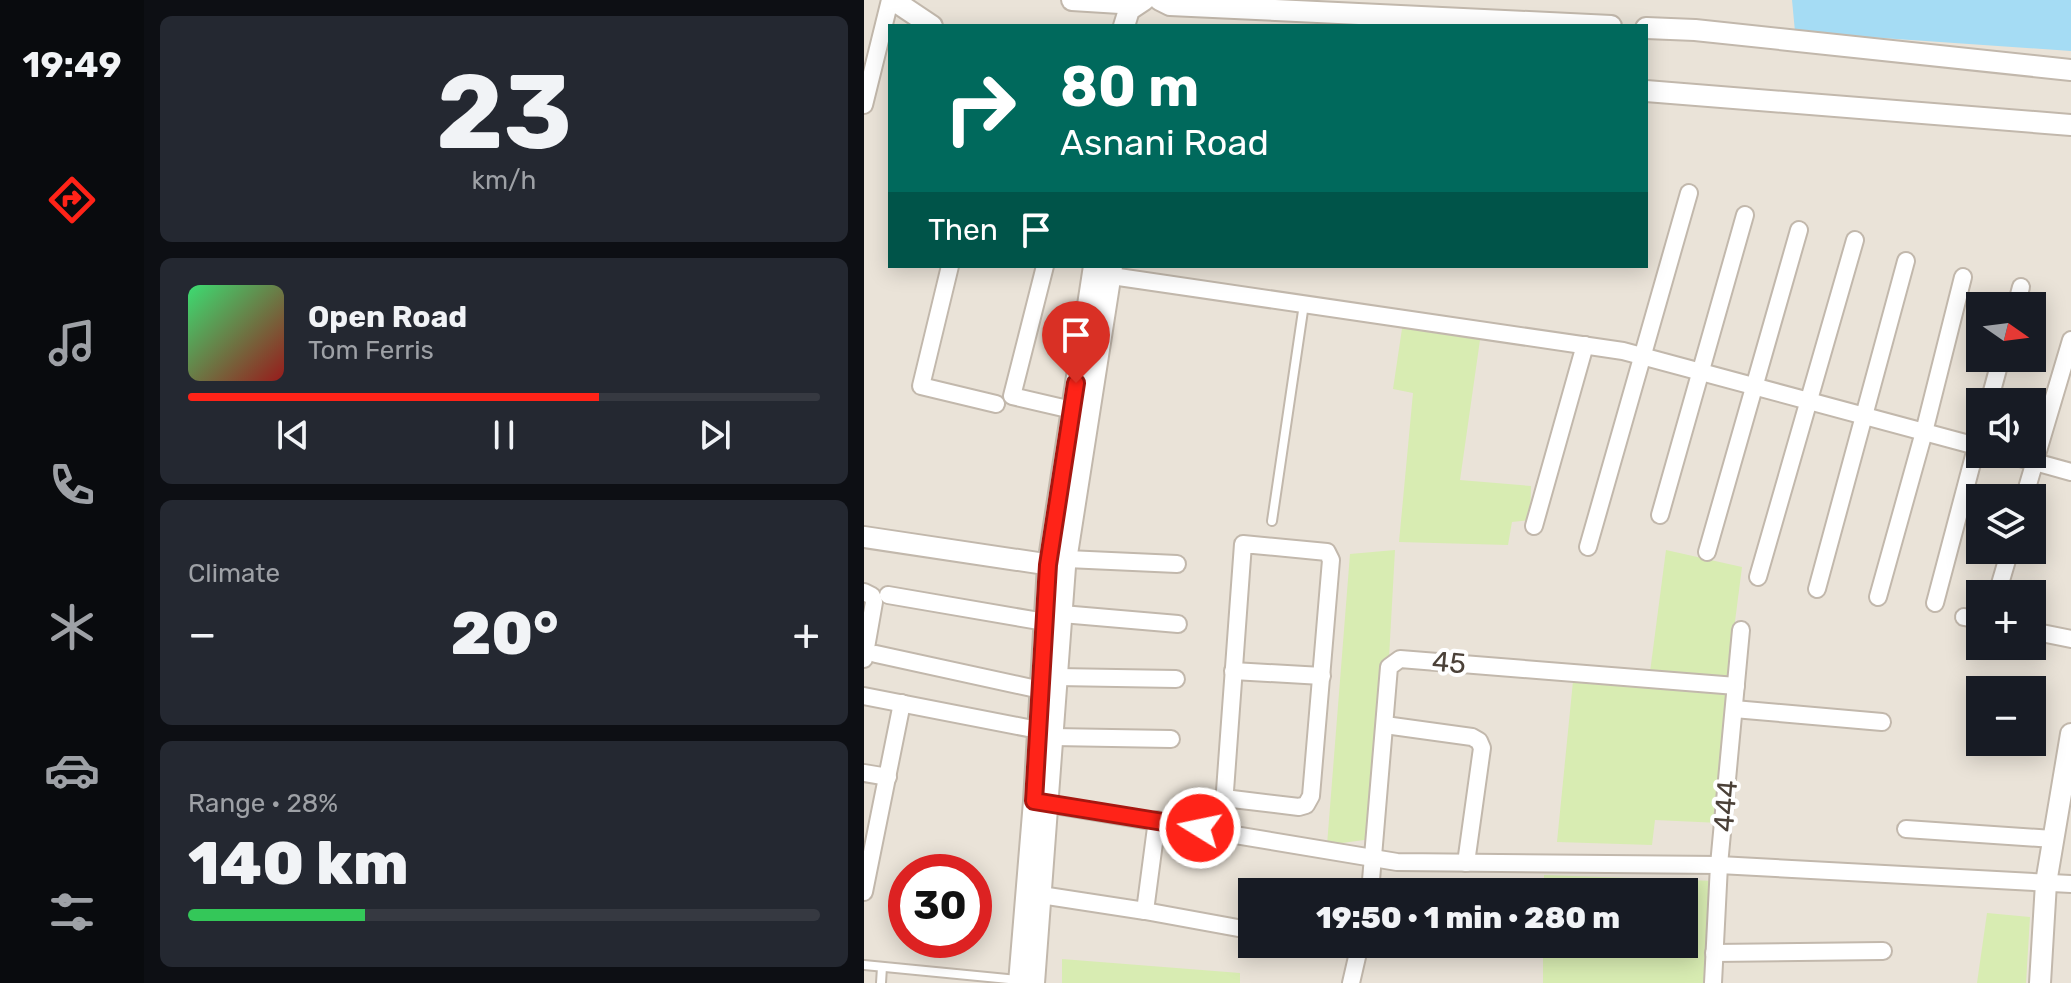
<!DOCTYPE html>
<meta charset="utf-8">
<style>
body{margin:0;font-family:Rubik,sans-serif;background:#242831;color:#f1f3f6;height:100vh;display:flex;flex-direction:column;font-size:30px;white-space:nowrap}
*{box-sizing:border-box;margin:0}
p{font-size:26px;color:#9ea1a6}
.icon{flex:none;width:44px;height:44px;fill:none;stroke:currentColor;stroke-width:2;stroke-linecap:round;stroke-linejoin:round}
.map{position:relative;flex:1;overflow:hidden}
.side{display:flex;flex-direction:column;gap:16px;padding:16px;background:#0d0f14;width:720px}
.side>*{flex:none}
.hud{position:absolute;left:24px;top:24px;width:760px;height:244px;border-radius:0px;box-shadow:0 4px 20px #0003;background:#00695c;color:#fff;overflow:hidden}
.needle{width:52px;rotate:104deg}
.buttons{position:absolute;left:1102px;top:292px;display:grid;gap:16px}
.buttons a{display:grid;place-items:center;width:80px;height:80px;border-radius:0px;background:#171b24;box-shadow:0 4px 20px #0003;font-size:40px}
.speed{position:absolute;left:24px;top:854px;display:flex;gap:16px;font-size:40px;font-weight:700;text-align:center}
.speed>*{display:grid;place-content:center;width:104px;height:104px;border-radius:50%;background:#171b24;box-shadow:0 4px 20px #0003;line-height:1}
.speed .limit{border:12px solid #d22;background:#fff;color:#111}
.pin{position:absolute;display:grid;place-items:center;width:68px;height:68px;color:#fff;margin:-82px -34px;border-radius:50% 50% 50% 0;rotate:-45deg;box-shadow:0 0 8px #0007}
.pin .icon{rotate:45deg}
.me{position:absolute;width:88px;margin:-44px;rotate:280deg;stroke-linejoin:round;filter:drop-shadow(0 0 6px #0008)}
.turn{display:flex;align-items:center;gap:28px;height:168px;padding:0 40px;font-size:36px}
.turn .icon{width:104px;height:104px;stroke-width:2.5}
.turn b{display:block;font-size:56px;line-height:68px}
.then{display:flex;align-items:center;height:76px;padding:0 40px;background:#0003;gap:16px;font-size:30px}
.big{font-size:60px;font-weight:800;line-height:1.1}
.side .tile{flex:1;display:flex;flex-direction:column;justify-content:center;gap:12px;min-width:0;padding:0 28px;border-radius:12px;background:#242831}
.side .dial{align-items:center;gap:0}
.dial b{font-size:104px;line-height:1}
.song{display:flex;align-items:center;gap:24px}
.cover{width:96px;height:96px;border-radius:12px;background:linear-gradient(135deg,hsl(140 70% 55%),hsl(0 70% 35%))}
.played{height:8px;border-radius:4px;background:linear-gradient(90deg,#ff2318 65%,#363941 65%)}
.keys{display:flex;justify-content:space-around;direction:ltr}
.heat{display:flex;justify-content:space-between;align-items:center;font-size:44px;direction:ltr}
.charge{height:12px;border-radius:6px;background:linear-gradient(90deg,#34c759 28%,#363941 0)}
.trip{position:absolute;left:374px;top:878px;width:460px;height:80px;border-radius:0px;background:#171b24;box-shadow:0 4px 20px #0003;font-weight:800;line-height:80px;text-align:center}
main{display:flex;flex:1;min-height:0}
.menu{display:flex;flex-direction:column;width:144px;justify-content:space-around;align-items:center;background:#090b0e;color:#9ea1a6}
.menu .icon{width:56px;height:56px}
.menu .active{color:#ff2318}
.menu b{font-size:36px;color:#f1f3f6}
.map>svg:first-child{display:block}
.residential{fill:#eae3d8;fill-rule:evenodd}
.green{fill:#d8ecb2}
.water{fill:#a5dcf4}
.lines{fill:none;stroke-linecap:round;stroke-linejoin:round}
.service-casing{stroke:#c2b8ac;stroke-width:12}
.minor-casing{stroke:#c2b8ac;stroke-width:20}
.tertiary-casing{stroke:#c2b8ac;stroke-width:24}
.service{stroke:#fff;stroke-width:8}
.minor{stroke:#fff;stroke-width:16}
.tertiary{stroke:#fff;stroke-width:20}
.route-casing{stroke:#a61710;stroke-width:20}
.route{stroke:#ff2318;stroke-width:14}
.labels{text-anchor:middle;stroke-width:8;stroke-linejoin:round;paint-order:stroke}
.street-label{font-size:28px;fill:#4b4138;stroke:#fff}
</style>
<main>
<nav class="menu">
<b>19:49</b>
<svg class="icon active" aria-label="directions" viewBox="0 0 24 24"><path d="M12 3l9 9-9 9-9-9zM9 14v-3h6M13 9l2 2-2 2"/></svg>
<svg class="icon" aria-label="music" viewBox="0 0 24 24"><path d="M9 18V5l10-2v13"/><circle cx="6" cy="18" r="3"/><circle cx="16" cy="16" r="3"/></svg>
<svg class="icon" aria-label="phone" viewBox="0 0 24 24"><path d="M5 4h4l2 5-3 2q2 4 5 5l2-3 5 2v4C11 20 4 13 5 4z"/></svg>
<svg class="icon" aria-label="climate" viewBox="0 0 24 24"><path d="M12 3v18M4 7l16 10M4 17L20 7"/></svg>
<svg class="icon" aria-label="car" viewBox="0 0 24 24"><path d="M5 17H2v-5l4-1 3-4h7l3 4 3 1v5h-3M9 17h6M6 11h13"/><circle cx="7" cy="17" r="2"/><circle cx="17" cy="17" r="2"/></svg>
<svg class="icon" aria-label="filters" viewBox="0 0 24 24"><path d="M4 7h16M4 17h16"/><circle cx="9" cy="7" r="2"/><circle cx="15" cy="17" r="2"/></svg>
</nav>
<section class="side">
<div class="tile dial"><b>23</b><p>km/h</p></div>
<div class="tile">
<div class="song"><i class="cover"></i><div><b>Open Road</b><p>Tom Ferris</p></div></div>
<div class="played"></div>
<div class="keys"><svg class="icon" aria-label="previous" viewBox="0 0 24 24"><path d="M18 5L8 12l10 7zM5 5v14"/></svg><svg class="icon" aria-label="pause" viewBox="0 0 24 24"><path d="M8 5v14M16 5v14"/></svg><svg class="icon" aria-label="next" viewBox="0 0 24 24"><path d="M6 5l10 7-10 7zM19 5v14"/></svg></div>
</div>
<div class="tile"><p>Climate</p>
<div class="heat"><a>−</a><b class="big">20°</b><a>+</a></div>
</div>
<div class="tile"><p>Range · 28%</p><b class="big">140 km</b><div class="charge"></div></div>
</section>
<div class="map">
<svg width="1207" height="983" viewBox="0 0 1207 983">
<rect width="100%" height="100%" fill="#f6f1eb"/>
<!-- residential -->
<path class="residential" d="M 0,0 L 1207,0 L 1207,983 L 0,983 ZM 26,26 L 782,26 L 782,266 L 26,266 ZM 1116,306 L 1168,306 L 1168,358 L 1116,358 ZM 1116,402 L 1168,402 L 1168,454 L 1116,454 ZM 1116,498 L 1168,498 L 1168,550 L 1116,550 ZM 1116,594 L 1168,594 L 1168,646 L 1116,646 ZM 1116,690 L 1168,690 L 1168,742 L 1116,742 ZM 42,872 L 110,872 L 110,940 L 42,940 ZM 388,892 L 820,892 L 820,944 L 388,944 Z"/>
<!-- green -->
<g class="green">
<path d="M 539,322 L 617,333 L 596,480 L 667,486 L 666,520 L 648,522 L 644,545 L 535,542 L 549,393 L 529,389 Z"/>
<path d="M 531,550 L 515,838 L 463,845 L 486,554 Z"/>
<path d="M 802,550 L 878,567 L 864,676 L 786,672 Z"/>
<path d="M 709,681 L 868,688 L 856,823 L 791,820 L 788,845 L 693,842 Z"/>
<path d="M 680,875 L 852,881 L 848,983 L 679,983 L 679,944 L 820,944 L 820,892 L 680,892 Z"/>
<path d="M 1123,913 L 1166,917 L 1162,983 L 1113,983 Z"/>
<path d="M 198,959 L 376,973 L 376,983 L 198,983 Z"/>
</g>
<!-- water -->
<path class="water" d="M 928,0 L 1207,0 L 1207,51 L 931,32 Z"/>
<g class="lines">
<defs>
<g id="service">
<path d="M 408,521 L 440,304"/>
<path d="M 0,965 L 155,980"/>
<path d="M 17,983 L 18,967"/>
</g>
<g id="minor">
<path d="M 0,105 L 26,0"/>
<path d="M 86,266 L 57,386 L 132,404"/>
<path d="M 181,266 L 148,396 L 208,410"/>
<path d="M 234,274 L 759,351 L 1116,447"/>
<path d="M 1152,306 L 1157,287"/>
<path d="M 1125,402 L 1137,358"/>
<path d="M 1142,454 L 1207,472"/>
<path d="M 1160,498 L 1207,340"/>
<path d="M 796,515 L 881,215"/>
<path d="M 670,526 L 721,345"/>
<path d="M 724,547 L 825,193"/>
<path d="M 843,552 L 935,230"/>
<path d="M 203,559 L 313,564"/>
<path d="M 894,577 L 991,240"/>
<path d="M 953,589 L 1042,261"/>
<path d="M 0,592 L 8,596 L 10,602 L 0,659"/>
<path d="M 1133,594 L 1146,550"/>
<path d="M 24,595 L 181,622"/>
<path d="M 1014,597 L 1060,432 L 1099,277"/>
<path d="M 1071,603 L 1116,433"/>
<path d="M 198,614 L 314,624"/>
<path d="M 1100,617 L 1116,620"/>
<path d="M 1168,631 L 1207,639"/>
<path d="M 12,654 L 177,690"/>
<path d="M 369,671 L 458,676"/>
<path d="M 193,677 L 312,679"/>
<path d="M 0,696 L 174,730"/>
<path d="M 870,709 L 1018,722"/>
<path d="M 521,725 L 608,737 L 615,741 L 618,748 L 602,863"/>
<path d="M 189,737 L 307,739"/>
<path d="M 0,773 L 24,777"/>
<path d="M 172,802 L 533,862 L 855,865 L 1207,884"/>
<path d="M 293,820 L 281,911 L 374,928"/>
<path d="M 1042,829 L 1189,839"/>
<path d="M 358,832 L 379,544 L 463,552 L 467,560 L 447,796 L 442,805 L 435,807 L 360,798"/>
<path d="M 0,892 L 38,703"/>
<path d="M 506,892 L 525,667 L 536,659 L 872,686"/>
<path d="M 177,895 L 281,911"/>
<path d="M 850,953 L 1019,951"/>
<path d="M 487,983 L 496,944"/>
<path d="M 849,983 L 855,865 L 877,630"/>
</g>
<g id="tertiary">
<path d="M 29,0 L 68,26"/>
<path d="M 208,0 L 272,4"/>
<path d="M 296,0 L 306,5 L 747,26"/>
<path d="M 260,26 L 265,10 L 280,0"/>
<path d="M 782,28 L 831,30 L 1207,70"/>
<path d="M 782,91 L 1207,125"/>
<path d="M 0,537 L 194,566"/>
<path d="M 155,983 L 170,801 L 184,565 L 230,266"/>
<path d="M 170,983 L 201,567 L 248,266"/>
<path d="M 1176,983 L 1182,883 L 1207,734"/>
</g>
</defs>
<!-- service casing -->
<use href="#service" class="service-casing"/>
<!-- minor casing -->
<use href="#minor" class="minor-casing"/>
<!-- tertiary casing -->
<use href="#tertiary" class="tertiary-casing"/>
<!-- service -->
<use href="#service" class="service"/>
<!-- minor -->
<use href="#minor" class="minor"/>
<!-- tertiary -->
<use href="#tertiary" class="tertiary"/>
</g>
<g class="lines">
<defs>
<path id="route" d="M 212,383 L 184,565 L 170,801 L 336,828"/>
</defs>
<!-- route casing -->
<use href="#route" class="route-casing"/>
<!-- route -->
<use href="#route" class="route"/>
</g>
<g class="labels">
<!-- street labels -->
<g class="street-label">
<text transform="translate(585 662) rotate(5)" y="10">45</text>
<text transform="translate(861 806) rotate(-85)" y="10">444</text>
</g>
</g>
</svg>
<div class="buttons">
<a><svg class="needle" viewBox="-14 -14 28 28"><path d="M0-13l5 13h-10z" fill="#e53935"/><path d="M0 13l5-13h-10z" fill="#9ea1a6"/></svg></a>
<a><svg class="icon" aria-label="sound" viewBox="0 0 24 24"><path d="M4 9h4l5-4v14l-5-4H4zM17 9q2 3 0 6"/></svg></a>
<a><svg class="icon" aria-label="layers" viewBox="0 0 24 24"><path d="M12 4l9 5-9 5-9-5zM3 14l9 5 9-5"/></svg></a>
<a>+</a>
<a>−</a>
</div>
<div class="speed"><div class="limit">30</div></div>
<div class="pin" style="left:212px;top:383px;background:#d93025"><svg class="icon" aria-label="arrive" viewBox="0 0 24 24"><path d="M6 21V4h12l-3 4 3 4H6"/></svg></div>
<svg class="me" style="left:336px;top:828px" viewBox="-20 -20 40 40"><circle r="17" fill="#ff2318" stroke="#fff" stroke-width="3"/><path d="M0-11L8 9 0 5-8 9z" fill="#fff"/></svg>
<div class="trip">19:50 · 1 min · 280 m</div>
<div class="hud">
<div class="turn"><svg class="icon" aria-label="right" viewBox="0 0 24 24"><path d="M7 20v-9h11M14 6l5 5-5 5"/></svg><div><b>80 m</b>Asnani Road</div></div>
<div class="then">Then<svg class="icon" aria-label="arrive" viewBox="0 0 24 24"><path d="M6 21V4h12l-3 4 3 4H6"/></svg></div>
</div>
</div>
</main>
